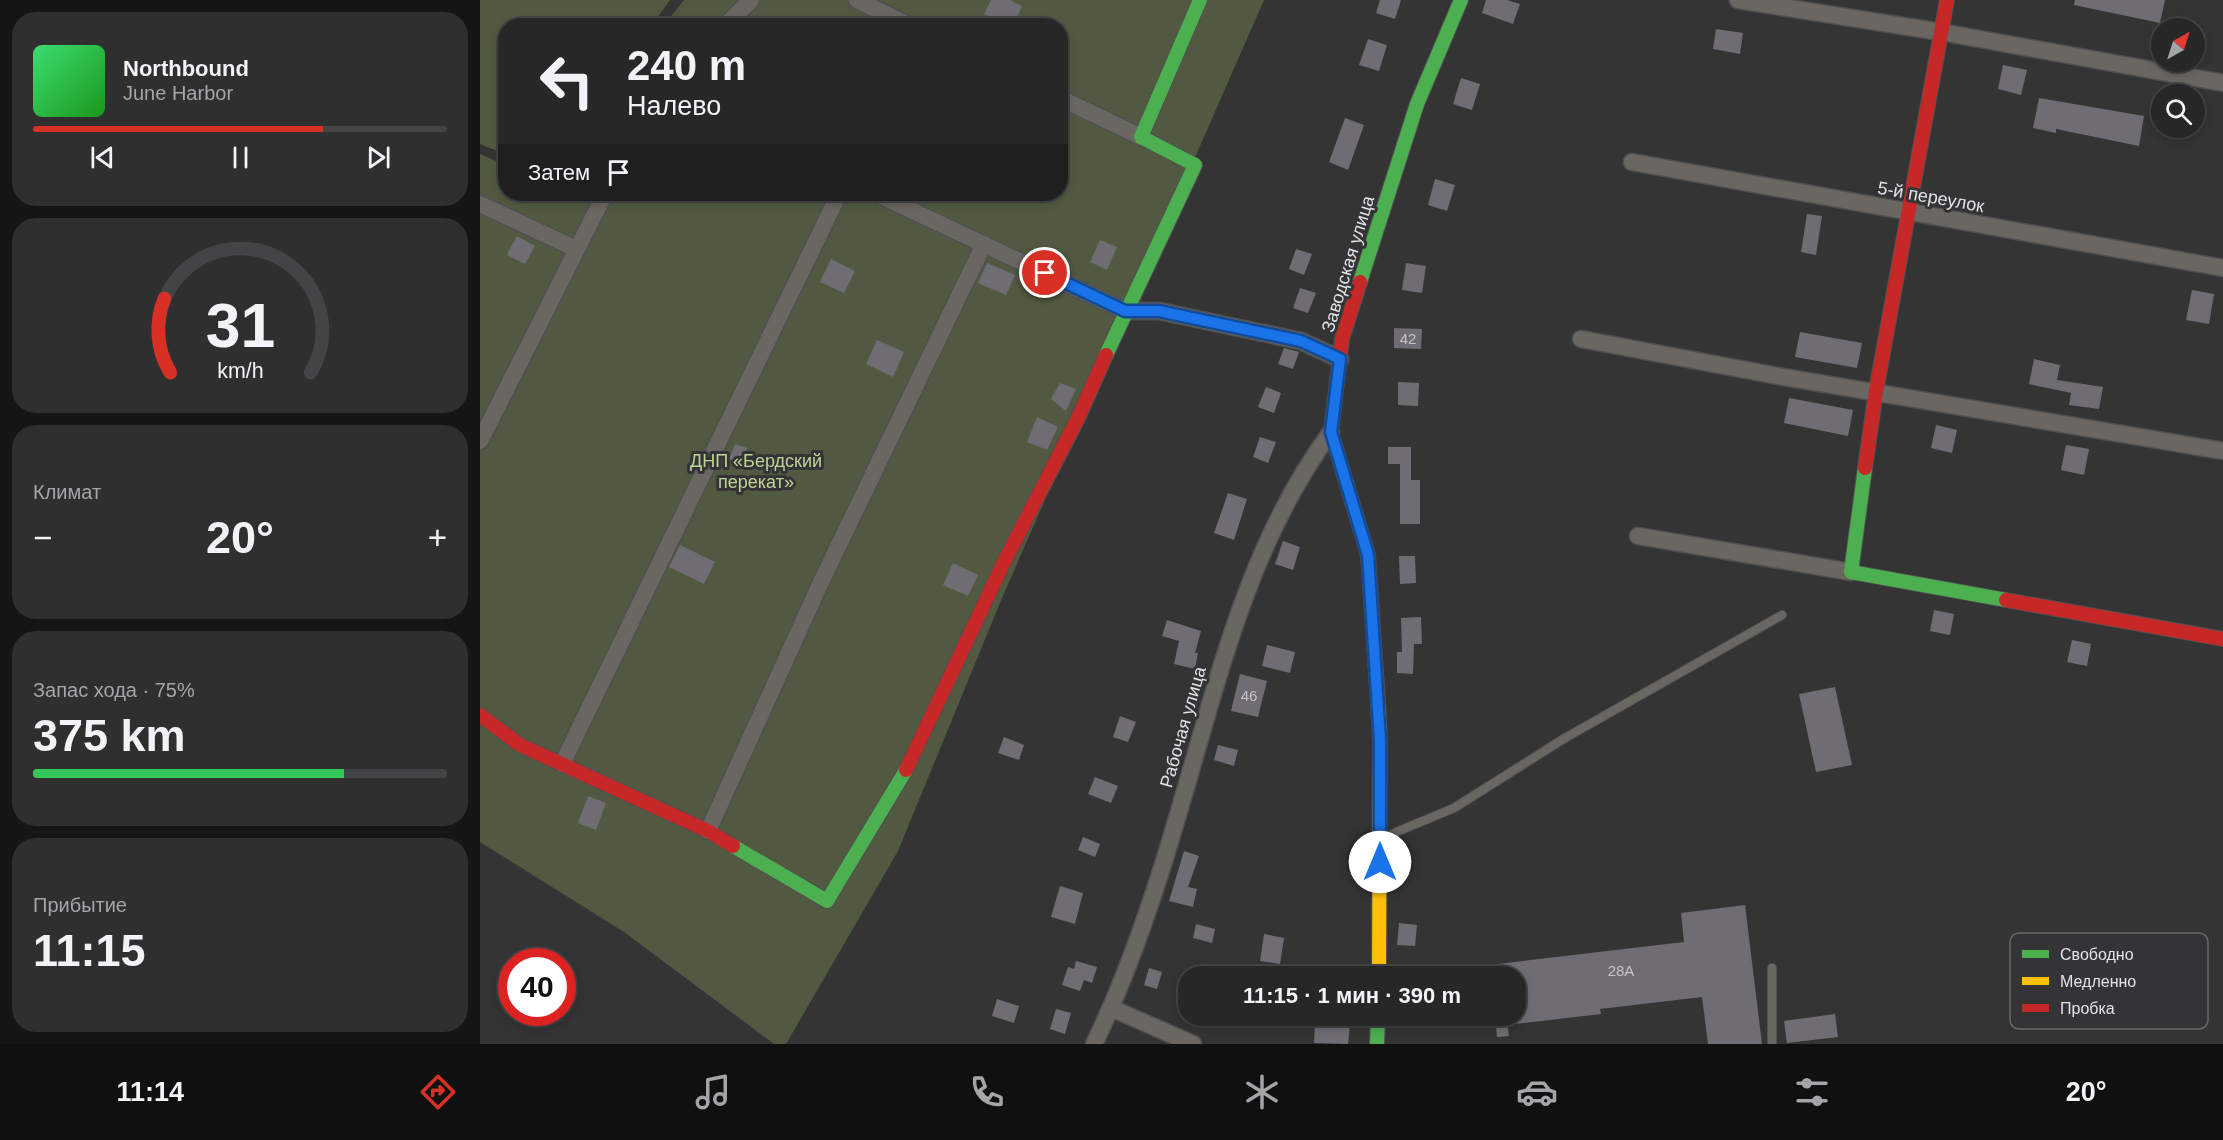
<!DOCTYPE html>
<html lang="ru">
<meta charset="utf-8">
<style>
body{margin:0;font-family:Arial,sans-serif;background:#2f2f30;color:#f1f3f6;height:100vh;display:flex;flex-direction:column;font-size:22px;white-space:nowrap}
*{box-sizing:border-box;margin:0}
p{font-size:20px;color:#a4a5a8}
.icon{flex:none;width:33px;height:33px;fill:none;stroke:currentColor;stroke-width:2;stroke-linecap:round;stroke-linejoin:round}
.map{position:relative;flex:1;overflow:hidden}
.drawer{display:flex;flex-direction:column;gap:12px;padding:12px;background:#151516;width:480px}
.drawer>*{flex:none}
.hud{position:absolute;left:18px;top:18px;width:570px;height:183px;border-radius:24px;box-shadow:0 3px 9px #0003,0 0 0 2px #434445;background:#272728;color:#f1f3f6;overflow:hidden}
.needle{width:39px;rotate:39deg}
.fabs{position:absolute;left:1671px;top:18px;display:grid;gap:12px}
.fabs a{display:grid;place-items:center;width:54px;height:54px;border-radius:50%;background:#272728;box-shadow:0 3px 9px #0003,0 0 0 2px #434445;font-size:30px}
.speed{position:absolute;left:18px;top:948px;display:flex;gap:12px;font-size:30px;font-weight:700;text-align:center}
.speed>*{display:grid;place-content:center;width:78px;height:78px;border-radius:50%;background:#272728;box-shadow:0 3px 9px #0003,0 0 0 2px #434445;line-height:1}
.speed .limit{border:9px solid #d22;background:#fff;color:#111}
.pin{position:absolute;display:grid;place-items:center;width:51px;height:51px;color:#fff;margin:-26px;border:3px solid #fff;border-radius:50%;box-shadow:0 2px 6px #0007}
.me{position:absolute;width:66px;margin:-33px;rotate:0deg;stroke-linejoin:round;filter:drop-shadow(0 0 4px #0008)}
.turn{display:flex;align-items:center;gap:21px;height:126px;padding:0 30px;font-size:27px}
.turn .icon{width:78px;height:78px;stroke-width:2.5}
.turn b{display:block;font-size:42px;line-height:51px}
.then{display:flex;align-items:center;height:57px;padding:0 30px;background:#0003;gap:12px;font-size:22px}
.big{font-size:45px;font-weight:600;line-height:1.1}
.drawer .tile{flex:1;display:flex;flex-direction:column;justify-content:center;gap:9px;min-width:0;padding:0 21px;border-radius:24px;background:#2f2f30}
.drawer .dial{align-items:center;gap:0}
.dial svg{height:156px;overflow:visible;fill:none;stroke:#434445;stroke-width:7;stroke-linecap:round;text-anchor:middle}
.dial text{fill:#f1f3f6;stroke:none}
.song{display:flex;align-items:center;gap:18px}
.cover{width:72px;height:72px;border-radius:9px;background:linear-gradient(135deg,hsl(140 70% 55%),hsl(120 70% 35%))}
.played{height:6px;border-radius:3px;background:linear-gradient(90deg,#d93025 70%,#434445 70%)}
.keys{display:flex;justify-content:space-around;direction:ltr}
.heat{display:flex;justify-content:space-between;align-items:center;font-size:33px;direction:ltr}
.charge{height:9px;border-radius:4px;background:linear-gradient(90deg,#34c759 75%,#434445 0)}
.trip{position:absolute;left:698px;top:966px;width:348px;height:60px;border-radius:24px;background:#272728;box-shadow:0 3px 9px #0003,0 0 0 2px #434445;font-weight:600;line-height:60px;text-align:center}
.tab-bar{display:flex;height:96px;justify-content:space-around;align-items:center;background:#101010;color:#a4a5a8}
.tab-bar .icon{width:42px;height:42px}
.tab-bar .active{color:#d93025}
.tab-bar b{font-size:27px;color:#f1f3f6}
main{display:flex;flex:1;min-height:0}
.map>svg:first-child{display:block}
.green{fill:#515a41}
.building{fill:#6f6c74}
.lines{fill:none;stroke-linecap:round;stroke-linejoin:round}
.lane-casing{stroke:#505051;stroke-width:10}
.street-casing{stroke:#505051;stroke-width:19}
.fast-casing{stroke:#505051;stroke-width:16}
.slow-casing{stroke:#505051;stroke-width:16}
.jam-casing{stroke:#505051;stroke-width:16}
.lane{stroke:#6a6662;stroke-width:8}
.street{stroke:#6a6662;stroke-width:16}
.fast{stroke:#4caf50;stroke-width:14}
.slow{stroke:#ffc107;stroke-width:14}
.jam{stroke:#c62828;stroke-width:14}
.route-casing{stroke:#114b97;stroke-width:15}
.route{stroke:#1a73e8;stroke-width:10}
.labels{text-anchor:middle;stroke-width:6;stroke-linejoin:round;paint-order:stroke}
.number-label{font-size:15px;fill:#c6c4c8}
.street-label{font-size:18px;fill:#e3e2e4;stroke:#343336}
.park-label{font-size:18px;fill:#bed495;stroke:#343336}
.key{fill:#343336;stroke:#69686a;stroke-width:1.5}
.key-label{font-size:16px;fill:#e3e2e4}
</style>
<main>
<section class="drawer">
<div class="tile">
<div class="song"><i class="cover"></i><div><b>Northbound</b><p>June Harbor</p></div></div>
<div class="played"></div>
<div class="keys"><svg class="icon" aria-label="previous" viewBox="0 0 24 24"><path d="M18 5L8 12l10 7zM5 5v14"/></svg><svg class="icon" aria-label="pause" viewBox="0 0 24 24"><path d="M8 5v14M16 5v14"/></svg><svg class="icon" aria-label="next" viewBox="0 0 24 24"><path d="M6 5l10 7-10 7zM19 5v14"/></svg></div>
</div>
<div class="tile dial"><svg viewBox="0 0 100 80">
<path d="M14 69A42 42 0 1 1 86 69"/>
<path d="M14 69A42 42 0 0 1 11 31" stroke="#d93025"/>
<text x="50" y="56" font-size="32" font-weight="700">31</text>
<text x="50" y="72" font-size="11">km/h</text>
</svg></div>
<div class="tile"><p>Климат</p>
<div class="heat"><a>−</a><b class="big">20°</b><a>+</a></div>
</div>
<div class="tile"><p>Запас хода · 75%</p><b class="big">375 km</b><div class="charge"></div></div>
<div class="tile"><p>Прибытие</p><b class="big">11:15</b></div>
</section>
<div class="map">
<svg width="1743" height="1044" viewBox="0 0 1743 1044">
<rect width="100%" height="100%" fill="#343435"/>
<!-- green -->
<g class="green">
<path d="M 0,0 L 190,0 L 172,25 L 26,26 L 25,154 L 0,144 Z"/>
<path d="M 204,0 L 784,0 L 522,598 L 418,851 L 306,1044 L 294,1044 L 144,932 L 0,842 L 0,154 L 25,165 L 26,194 L 94,194 L 102,197 L 103,194 L 580,194 L 580,26 L 184,25 Z"/>
</g>
<!-- building -->
<g class="building">
<path d="M 511,0 L 530,0 L 542,6 L 533,26 L 504,14 Z"/>
<path d="M 900,0 L 921,0 L 915,19 L 896,13 Z"/>
<path d="M 1006,0 L 1027,0 L 1040,4 L 1033,24 L 1002,13 Z"/>
<path d="M 1595,0 L 1685,0 L 1680,23 L 1594,5 Z"/>
<path d="M 1236,29 L 1263,33 L 1260,54 L 1233,49 Z"/>
<path d="M 888,39 L 907,45 L 899,71 L 879,65 Z"/>
<path d="M 1523,65 L 1547,70 L 1541,95 L 1518,89 Z"/>
<path d="M 981,78 L 1000,84 L 992,110 L 973,104 Z"/>
<path d="M 1559,98 L 1664,116 L 1659,146 L 1576,129 L 1576,133 L 1553,128 Z"/>
<path d="M 865,118 L 884,125 L 868,170 L 849,162 Z"/>
<path d="M 955,179 L 975,185 L 967,211 L 948,205 Z"/>
<path d="M 1327,214 L 1342,216 L 1336,255 L 1321,252 Z"/>
<path d="M 37,236 L 55,246 L 45,264 L 27,255 Z"/>
<path d="M 620,240 L 637,247 L 627,270 L 610,262 Z"/>
<path d="M 816,249 L 832,254 L 824,275 L 809,269 Z"/>
<path d="M 351,259 L 375,271 L 364,293 L 340,282 Z"/>
<path d="M 507,263 L 535,275 L 526,295 L 498,283 Z"/>
<path d="M 926,263 L 946,266 L 942,293 L 922,290 Z"/>
<path d="M 820,288 L 836,293 L 828,313 L 813,308 Z"/>
<path d="M 1712,290 L 1734,294 L 1729,324 L 1706,320 Z"/>
<path d="M 914,328 L 942,329 L 941,349 L 914,348 Z"/>
<path d="M 1320,332 L 1382,343 L 1377,368 L 1315,357 Z"/>
<path d="M 397,340 L 424,352 L 413,377 L 386,364 Z"/>
<path d="M 804,348 L 819,352 L 813,369 L 798,364 Z"/>
<path d="M 1554,359 L 1580,365 L 1577,380 L 1623,387 L 1619,409 L 1589,405 L 1591,393 L 1549,384 Z"/>
<path d="M 918,382 L 939,383 L 938,406 L 918,405 Z"/>
<path d="M 580,383 L 596,389 L 586,411 L 571,399 Z"/>
<path d="M 786,387 L 801,393 L 794,413 L 778,407 Z"/>
<path d="M 1309,398 L 1373,410 L 1368,436 L 1304,423 Z"/>
<path d="M 557,417 L 578,427 L 567,450 L 547,442 Z"/>
<path d="M 1456,425 L 1477,430 L 1472,453 L 1451,448 Z"/>
<path d="M 780,437 L 796,442 L 788,463 L 773,457 Z"/>
<path d="M 255,444 L 267,448 L 261,463 L 249,459 Z"/>
<path d="M 1586,445 L 1609,449 L 1604,475 L 1581,470 Z"/>
<path d="M 908,447 L 931,447 L 931,480 L 940,480 L 940,524 L 920,524 L 920,464 L 908,464 Z"/>
<path d="M 748,493 L 767,499 L 754,540 L 734,533 Z"/>
<path d="M 803,541 L 820,547 L 813,570 L 795,564 Z"/>
<path d="M 200,545 L 235,562 L 224,584 L 189,567 Z"/>
<path d="M 919,556 L 935,556 L 936,583 L 920,584 Z"/>
<path d="M 473,563 L 498,575 L 488,596 L 463,585 Z"/>
<path d="M 1454,610 L 1474,614 L 1470,635 L 1450,631 Z"/>
<path d="M 941,617 L 942,644 L 934,644 L 933,674 L 917,673 L 917,652 L 922,652 L 921,618 Z"/>
<path d="M 687,620 L 721,631 L 715,653 L 718,653 L 715,669 L 694,664 L 699,641 L 682,636 Z"/>
<path d="M 1592,640 L 1611,644 L 1607,666 L 1587,662 Z"/>
<path d="M 787,645 L 815,652 L 810,673 L 782,666 Z"/>
<path d="M 760,674 L 787,681 L 778,717 L 751,711 Z"/>
<path d="M 1355,687 L 1372,765 L 1336,772 L 1319,694 Z"/>
<path d="M 640,716 L 656,722 L 648,742 L 633,737 Z"/>
<path d="M 524,737 L 544,745 L 539,760 L 518,753 Z"/>
<path d="M 738,745 L 758,750 L 754,766 L 734,760 Z"/>
<path d="M 615,777 L 638,786 L 631,803 L 608,794 Z"/>
<path d="M 108,796 L 126,803 L 116,830 L 98,823 Z"/>
<path d="M 603,837 L 620,844 L 615,857 L 598,850 Z"/>
<path d="M 704,851 L 719,856 L 708,887 L 717,889 L 713,907 L 689,901 Z"/>
<path d="M 580,886 L 603,893 L 595,924 L 571,917 Z"/>
<path d="M 1265,905 L 1282,1044 L 1228,1044 L 1222,997 L 1120,1009 L 1121,1014 L 1035,1024 L 1035,976 L 1010,976 L 1009,965 L 1204,942 L 1201,913 Z"/>
<path d="M 919,923 L 937,925 L 935,946 L 917,945 Z"/>
<path d="M 716,924 L 735,929 L 732,943 L 713,938 Z"/>
<path d="M 784,934 L 804,938 L 800,964 L 780,961 Z"/>
<path d="M 596,961 L 617,967 L 612,983 L 604,980 L 600,991 L 582,985 L 588,967 L 594,969 Z"/>
<path d="M 669,968 L 682,972 L 677,989 L 664,985 Z"/>
<path d="M 517,999 L 539,1006 L 534,1023 L 512,1016 Z"/>
<path d="M 576,1009 L 591,1013 L 585,1034 L 570,1029 Z"/>
<path d="M 1355,1014 L 1358,1037 L 1307,1043 L 1304,1021 Z"/>
<path d="M 1015,1016 L 1026,1016 L 1029,1036 L 1017,1037 Z"/>
<path d="M 835,1022 L 870,1024 L 868,1044 L 834,1043 Z"/>
</g>
<g class="lines">
<defs>
<g id="lane">
<path d="M 902,838 L 974,808 L 1085,738 L 1302,615"/>
<path d="M 1292,1044 L 1292,968"/>
</g>
<g id="street">
<path d="M 377,0 L 430,26"/>
<path d="M 1258,0 L 1461,32 L 1743,83"/>
<path d="M 245,26 L 271,0"/>
<path d="M 580,98 L 661,137"/>
<path d="M 1152,162 L 1743,268"/>
<path d="M 397,194 L 645,311 L 679,311 L 821,341 L 860,359"/>
<path d="M 0,204 L 96,249"/>
<path d="M 1101,339 L 1298,376 L 1743,451"/>
<path d="M 0,441 L 125,194"/>
<path d="M 1158,536 L 1371,572"/>
<path d="M 82,764 L 359,194"/>
<path d="M 228,831 L 341,582 L 504,244"/>
<path d="M 631,1008 L 713,1044"/>
<path d="M 614,1044 C 649,972 675,894 697,818 C 737,685 767,545 851,432"/>
</g>
<g id="fast">
<path d="M 880,282 L 937,104 L 981,0"/>
<path d="M 626,355 L 715,165 L 661,137 L 720,0"/>
<path d="M 1385,468 L 1371,572 L 1526,600"/>
<path d="M 253,846 L 347,901 L 426,770"/>
<path d="M 897,1044 L 898,1016"/>
</g>
<path id="slow" d="M 898,702 L 900,740 L 899,976"/>
<g id="jam">
<path d="M 880,282 L 862,339 L 851,432 L 888,555 L 898,702"/>
<path d="M 1385,468 L 1396,391 L 1467,0"/>
<path d="M 1526,600 L 1743,639"/>
<path d="M 0,715 L 40,745 L 228,831 L 253,846"/>
<path d="M 426,770 L 523,564 L 598,418 L 626,355"/>
</g>
</defs>
<!-- lane casing -->
<use href="#lane" class="lane-casing"/>
<!-- street casing -->
<use href="#street" class="street-casing"/>
<!-- fast casing -->
<use href="#fast" class="fast-casing"/>
<!-- slow casing -->
<use href="#slow" class="slow-casing"/>
<!-- jam casing -->
<use href="#jam" class="jam-casing"/>
<!-- lane -->
<use href="#lane" class="lane"/>
<!-- street -->
<use href="#street" class="street"/>
<!-- fast -->
<use href="#fast" class="fast"/>
<!-- slow -->
<use href="#slow" class="slow"/>
<!-- jam -->
<use href="#jam" class="jam"/>
</g>
<g class="lines">
<defs>
<path id="route" d="M 565,273 L 645,311 L 679,311 L 821,341 L 860,359 L 851,432 L 888,555 L 900,740 L 900,862"/>
</defs>
<!-- route casing -->
<use href="#route" class="route-casing"/>
<!-- route -->
<use href="#route" class="route"/>
</g>
<g class="labels">
<!-- number labels -->
<g class="number-label">
<text x="928" y="344">42</text>
<text x="769" y="701">46</text>
<text x="1141" y="976">28А</text>
</g>
<!-- street labels -->
<g class="street-label">
<text transform="translate(1451 197) rotate(10)" y="6">5-й переулок</text>
<text transform="translate(868 264) rotate(-73)" y="6">Заводская улица</text>
<text transform="translate(703 727) rotate(-74)" y="6">Рабочая улица</text>
</g>
<!-- park labels -->
<g class="park-label">
<text x="276" y="467">ДНП «Бердский<tspan x="276" dy="21">перекат»</tspan></text>
</g>
</g>
<!-- legend -->
<rect x="1530" y="933" width="198" height="96" rx="9" class="key"/>
<rect x="1542" y="950" width="27" height="8" fill="#4caf50"/>
<rect x="1542" y="977" width="27" height="8" fill="#ffc107"/>
<rect x="1542" y="1004" width="27" height="8" fill="#c62828"/>
<g class="key-label">
<text x="1580" y="960">Свободно</text>
<text x="1580" y="987">Медленно</text>
<text x="1580" y="1014">Пробка</text>
</g>
</svg>
<div class="fabs">
<a><svg class="needle" viewBox="-14 -14 28 28"><path d="M0-13l5 13h-10z" fill="#e53935"/><path d="M0 13l5-13h-10z" fill="#a4a5a8"/></svg></a>
<a><svg class="icon" aria-label="search" viewBox="0 0 24 24"><circle cx="10" cy="10" r="6"/><path d="M15 15l6 6"/></svg></a>
</div>
<div class="speed"><div class="limit">40</div></div>
<div class="pin" style="left:565px;top:273px;background:#d93025"><svg class="icon" aria-label="arrive" viewBox="0 0 24 24"><path d="M6 21V4h12l-3 4 3 4H6"/></svg></div>
<svg class="me" style="left:900px;top:862px" viewBox="-20 -20 40 40"><circle r="19" fill="#fff"/><path d="M0-13L10 11 0 6-10 11z" fill="#1a73e8"/></svg>
<div class="trip">11:15 · 1 мин · 390 m</div>
<div class="hud">
<div class="turn"><svg class="icon" aria-label="left" viewBox="0 0 24 24"><path d="M17 20v-9H6M10 6l-5 5 5 5"/></svg><div><b>240 m</b>Налево</div></div>
<div class="then">Затем<svg class="icon" aria-label="arrive" viewBox="0 0 24 24"><path d="M6 21V4h12l-3 4 3 4H6"/></svg></div>
</div>
</div>
</main>
<nav class="tab-bar">
<b>11:14</b>
<svg class="icon active" aria-label="directions" viewBox="0 0 24 24"><path d="M12 3l9 9-9 9-9-9zM9 14v-3h6M13 9l2 2-2 2"/></svg>
<svg class="icon" aria-label="music" viewBox="0 0 24 24"><path d="M9 18V5l10-2v13"/><circle cx="6" cy="18" r="3"/><circle cx="16" cy="16" r="3"/></svg>
<svg class="icon" aria-label="phone" viewBox="0 0 24 24"><path d="M5 4h4l2 5-3 2q2 4 5 5l2-3 5 2v4C11 20 4 13 5 4z"/></svg>
<svg class="icon" aria-label="climate" viewBox="0 0 24 24"><path d="M12 3v18M4 7l16 10M4 17L20 7"/></svg>
<svg class="icon" aria-label="car" viewBox="0 0 24 24"><path d="M5 17H2v-5l4-1 3-4h7l3 4 3 1v5h-3M9 17h6M6 11h13"/><circle cx="7" cy="17" r="2"/><circle cx="17" cy="17" r="2"/></svg>
<svg class="icon" aria-label="filters" viewBox="0 0 24 24"><path d="M4 7h16M4 17h16"/><circle cx="9" cy="7" r="2"/><circle cx="15" cy="17" r="2"/></svg>
<b>20°</b>
</nav>
